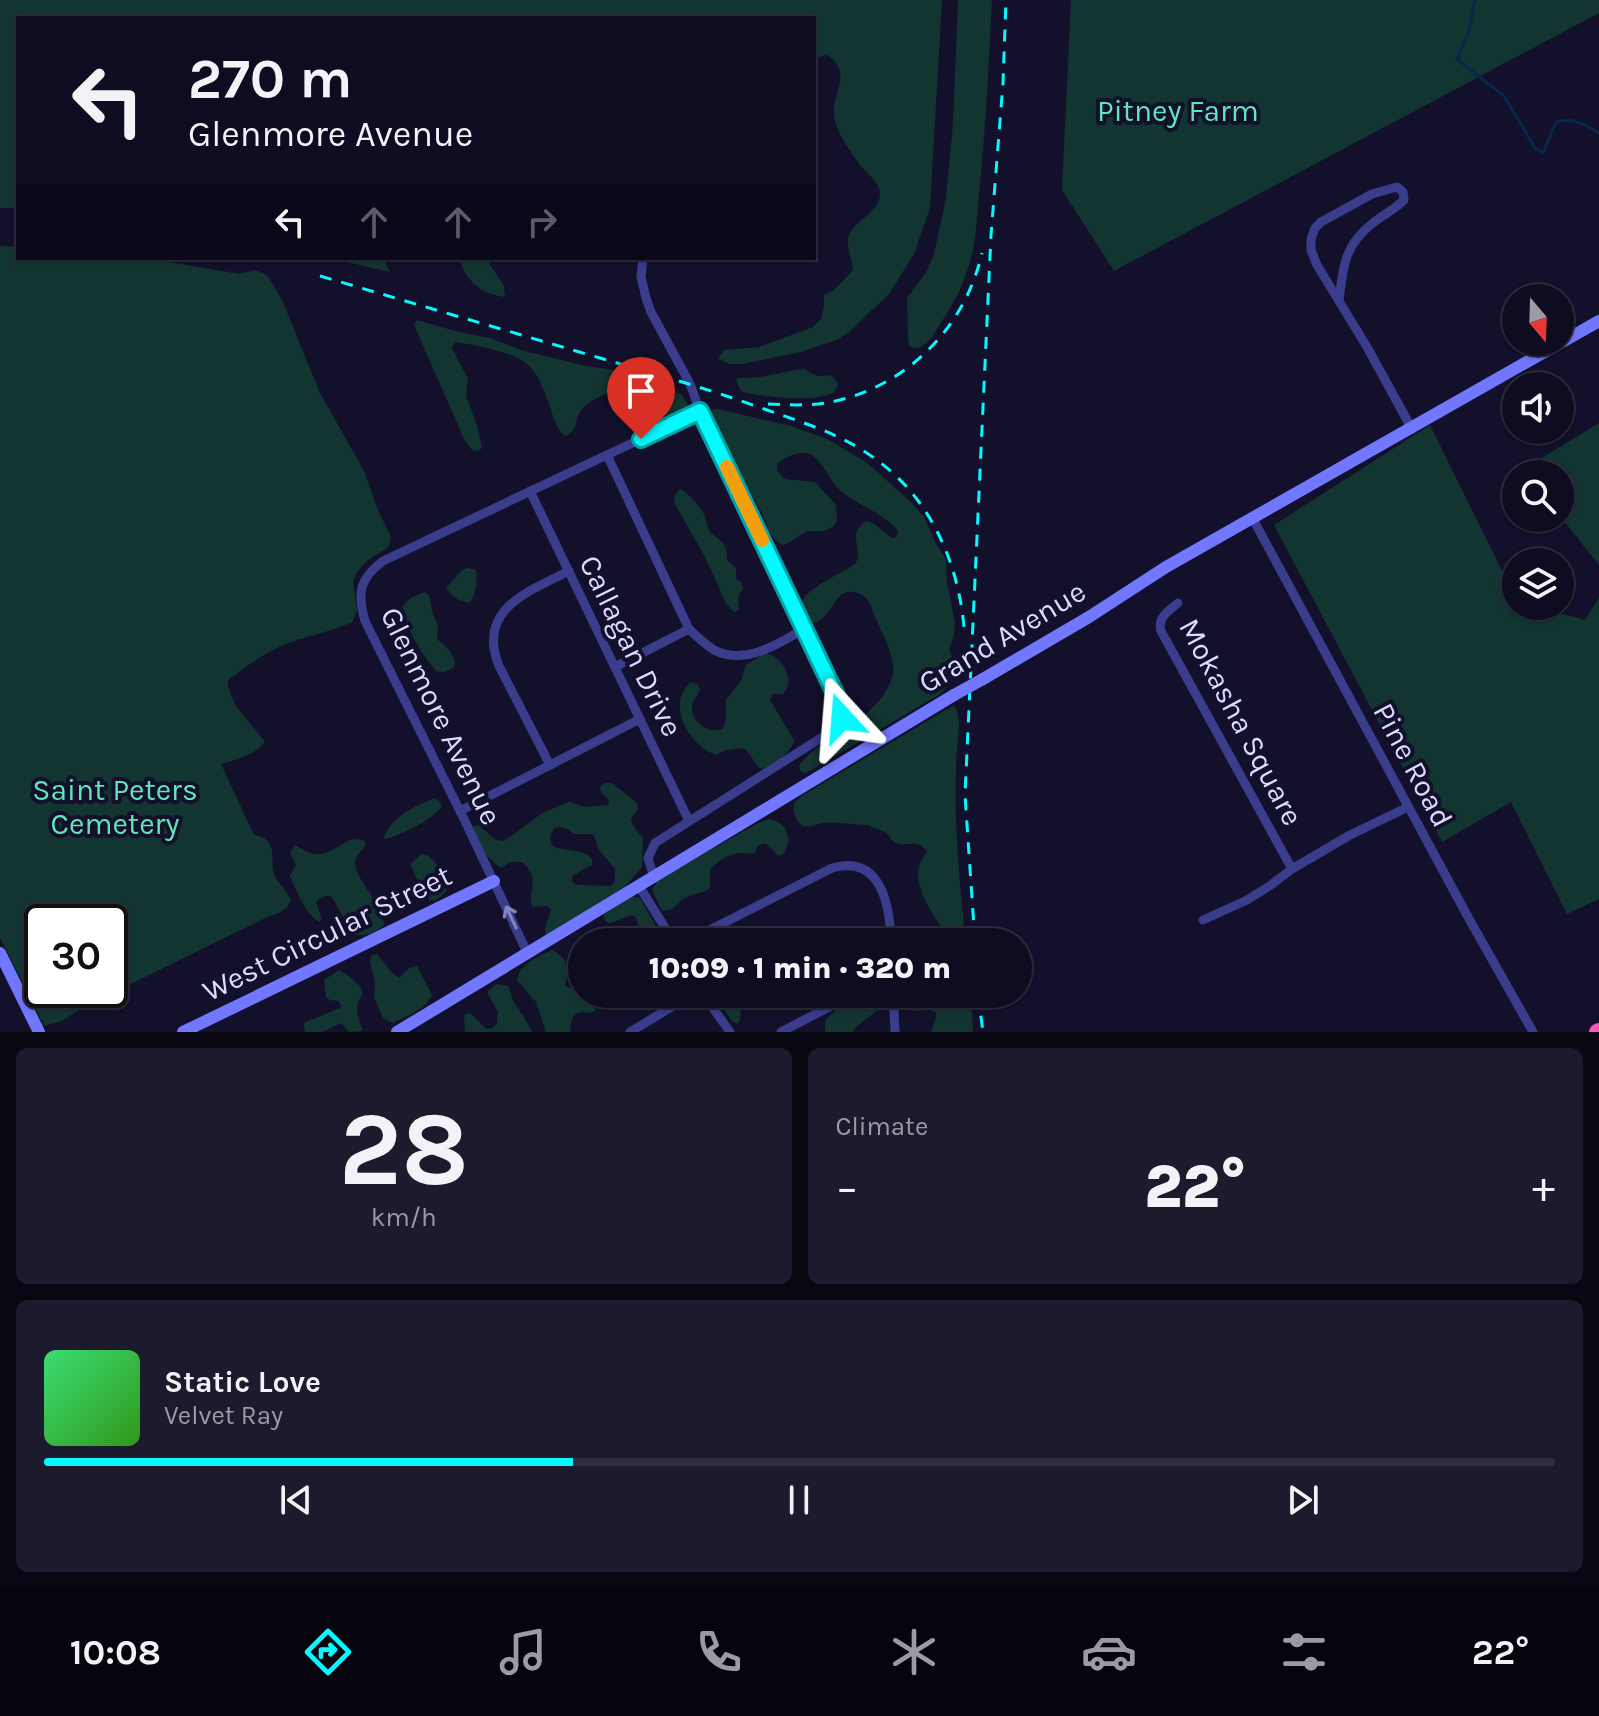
<!DOCTYPE html>
<meta charset="utf-8">
<style>
body{margin:0;font-family:Karla,sans-serif;background:#1c1a2d;color:#f1f3f6;height:100vh;display:flex;flex-direction:column;font-size:30px;white-space:nowrap}
*{box-sizing:border-box;margin:0}
p{font-size:26px;color:#9b9ba5}
.icon{flex:none;width:44px;height:44px;fill:none;stroke:currentColor;stroke-width:2;stroke-linecap:round;stroke-linejoin:round}
.map{position:relative;height:1032px;overflow:hidden}
.drawer{display:flex;flex-direction:column;gap:16px;padding:16px;background:#080712;flex:1}
.drawer>*{flex:none}
.guide{position:absolute;left:16px;top:16px;width:800px;height:244px;border-radius:0px;box-shadow:0 2px 6px #0004,0 0 0 2px #2e2c3e;background:#0e0c20;color:#f1f3f6;overflow:hidden}
.needle{width:52px;rotate:161deg}
.buttons{position:absolute;left:1502px;top:284px;display:grid;gap:16px}
.buttons a{display:grid;place-items:center;width:72px;height:72px;border-radius:50%;background:#0e0c20;box-shadow:0 2px 6px #0004,0 0 0 2px #2e2c3e;font-size:40px}
.speed{position:absolute;left:24px;top:904px;display:flex;gap:16px;font-size:40px;font-weight:700;text-align:center}
.speed>*{display:grid;place-content:center;width:104px;height:104px;border-radius:50%;background:#0e0c20;box-shadow:0 2px 6px #0004,0 0 0 2px #2e2c3e;line-height:1}
.speed .limit{border:4px solid #111;border-radius:12px;background:#fff;color:#111}
.pin{position:absolute;display:grid;place-items:center;width:68px;height:68px;color:#fff;margin:-82px -34px;border-radius:50% 50% 50% 0;rotate:-45deg;box-shadow:0 0 8px #0007}
.pin .icon{rotate:45deg}
.me{position:absolute;width:88px;margin:-44px;rotate:341deg;stroke-linejoin:round;filter:drop-shadow(0 0 6px #0008)}
.turn{display:flex;align-items:center;gap:28px;height:168px;padding:0 40px;font-size:36px}
.turn .icon{width:104px;height:104px;stroke-width:2.5}
.turn b{display:block;font-size:56px;line-height:68px}
.lanes{display:flex;align-items:center;height:76px;padding:0 40px;background:#0003;justify-content:center;gap:40px;direction:ltr}
.lanes .off{opacity:.35}
.big{font-size:60px;font-weight:800;line-height:1.1}
.drawer .card{flex:1;display:flex;flex-direction:column;justify-content:center;gap:12px;min-width:0;padding:0 28px;border-radius:12px;background:#1c1a2d}
.drawer .dial{align-items:center;gap:0}
.dial b{font-size:104px;line-height:1}
.song{display:flex;align-items:center;gap:24px}
.cover{width:96px;height:96px;border-radius:12px;background:linear-gradient(135deg,hsl(140 70% 55%),hsl(110 70% 35%))}
.played{height:8px;border-radius:4px;background:linear-gradient(90deg,#06f9ff 35%,#2e2c3e 35%)}
.keys{display:flex;justify-content:space-around;direction:ltr}
.heat{display:flex;justify-content:space-between;align-items:center;font-size:44px;direction:ltr}
.drawer .tiles{flex:1;display:grid;gap:16px;grid-template-columns:1fr 1fr}
.card:last-child{grid-column:span 2}
.trip{position:absolute;left:568px;top:928px;width:464px;height:80px;border-radius:40px;background:#0e0c20;box-shadow:0 2px 6px #0004,0 0 0 2px #2e2c3e;font-weight:800;line-height:80px;text-align:center}
.tab-bar{display:flex;height:128px;justify-content:space-around;align-items:center;background:#06050d;color:#9b9ba5}
.tab-bar .icon{width:56px;height:56px}
.tab-bar .current{color:#06f9ff}
.tab-bar b{font-size:36px;color:#f1f3f6}
.map>svg:first-child{display:block}
.green{fill:#133531;fill-rule:evenodd}
.lines{fill:none;stroke-linecap:round;stroke-linejoin:round}
.stream{stroke:#09264b;stroke-width:3}
.street{stroke:#393d8c;stroke-width:9}
.secondary{stroke:#7178ff;stroke-width:12}
.highway{stroke:#ff55b4;stroke-width:16}
.rail{stroke:#06f9ff;stroke-width:3;stroke-dasharray:12 10;stroke-linecap:butt}
.secondary-bridge{stroke:#7178ff;stroke-width:12}
.oneway{stroke:#8284c0}
.route-casing{stroke:#04a2a6;stroke-width:20}
.route{stroke:#06f9ff;stroke-width:14}
.slow{stroke:#f59e0b;stroke-width:14}
.labels{text-anchor:middle;stroke-width:8;stroke-linejoin:round;paint-order:stroke}
.park-label{font-size:30px;fill:#60e5b9;stroke:#12102b}
.street-label{font-size:30px;fill:#dbdaff;stroke:#12102b}
</style>
<div class="map">
<svg width="1599" height="1032" viewBox="0 0 1599 1032">
<rect width="100%" height="100%" fill="#12102b"/>
<!-- green -->
<g class="green">
<path d="M 0,0 L 942,0 L 930,208 L 914,254 L 889,294 L 848,333 L 836,340 L 801,352 L 742,364 L 730,364 L 718,359 L 724,350 L 759,347 L 813,327 L 821,319 L 824,307 L 824,295 L 834,290 L 853,270 C 852,260 847,247 848,239 C 851,221 879,214 880,195 C 881,183 866,173 859,164 C 852,153 841,139 837,127 C 824,93 859,77 826,54 L 814,60 L 814,18 L 18,18 L 18,208 L 0,208 Z"/>
<path d="M 958,0 L 992,0 C 989,61 986,122 980,184 C 977,215 977,245 966,274 C 960,292 950,308 941,323 C 934,334 925,352 910,347 L 908,341 L 907,298 L 927,271 L 934,254 L 946,198 L 953,123 Z"/>
<path d="M 1071,0 L 1599,0 L 1599,13 L 1114,271 L 1062,190 Z"/>
<path d="M 0,246 L 18,247 L 18,258 L 145,258 L 239,274 L 255,270 L 265,274 L 270,279 L 282,300 L 320,393 L 364,471 L 378,510 L 391,537 L 390,543 L 387,548 L 368,560 L 356,573 L 353,583 L 357,611 L 352,622 C 329,633 304,636 281,646 C 261,655 245,668 228,680 L 228,686 L 235,705 L 265,742 C 255,755 236,760 221,764 L 254,835 C 282,840 267,860 276,878 C 281,886 288,892 291,901 C 286,911 277,914 267,917 L 82,1008 L 62,1021 L 44,1026 L 0,937 ZM 42,922 L 110,922 L 110,990 L 42,990 Z"/>
<path d="M 330,258 L 383,258 L 390,272 Z"/>
<path d="M 459,258 L 486,258 L 504,286 L 505,297 C 481,294 466,282 459,258 Z"/>
<path d="M 417,320 L 459,332 L 490,338 L 524,351 L 586,366 L 614,370 L 636,379 L 666,386 L 682,395 L 688,405 L 681,414 L 671,419 C 644,398 639,378 601,396 C 594,399 585,404 581,411 C 574,421 578,431 565,436 C 555,428 553,414 548,402 C 544,390 538,373 527,364 C 513,352 473,344 454,342 L 452,348 L 468,379 L 466,396 L 477,425 L 482,448 L 478,451 L 472,450 L 465,441 L 414,325 Z"/>
<path d="M 805,369 C 808,371 811,374 815,375 C 827,379 829,369 838,384 C 837,386 837,389 836,390 C 827,404 755,397 741,391 L 736,380 L 739,378 C 763,379 782,371 805,369 Z"/>
<path d="M 718,409 L 791,426 L 827,439 L 866,462 L 912,503 L 924,517 L 936,544 L 946,559 L 947,582 L 955,622 L 954,634 L 949,650 C 960,670 955,679 940,694 L 806,773 L 801,772 L 799,766 C 807,754 820,746 832,738 C 855,722 889,702 893,672 C 895,656 882,633 876,619 C 871,607 869,594 854,592 C 831,588 834,624 807,624 C 782,593 838,578 856,563 C 863,544 846,535 866,521 L 873,523 L 892,538 L 897,537 L 898,531 C 884,512 852,504 836,486 C 828,476 819,455 806,453 C 799,451 781,458 777,465 C 777,467 777,469 777,471 L 785,479 L 815,482 L 836,505 L 837,521 L 834,526 L 824,531 L 807,531 L 788,543 L 783,545 L 777,542 L 770,533 L 761,511 L 721,443 L 711,416 L 712,410 Z"/>
<path d="M 1599,423 L 1599,565 L 1560,516 L 1560,474 L 1528,474 L 1524,469 Z"/>
<path d="M 1430,425 L 1516,599 L 1516,606 L 1534,606 L 1585,620 L 1599,598 L 1599,899 L 1567,914 L 1511,802 L 1442,842 L 1274,525 Z"/>
<path d="M 681,489 C 689,494 699,506 704,514 C 707,520 706,527 711,533 C 715,537 723,541 725,547 C 730,559 721,556 736,568 L 736,579 L 741,582 L 743,588 L 738,597 L 739,609 L 735,613 L 727,605 L 705,557 L 675,504 C 673,496 675,494 681,489 Z"/>
<path d="M 467,568 L 476,570 C 478,580 476,594 469,603 C 460,602 450,595 446,588 L 462,570 Z"/>
<path d="M 424,592 L 429,595 C 431,601 431,608 433,614 C 438,625 439,627 437,639 L 450,651 L 455,661 L 454,667 C 448,670 443,675 437,671 C 427,664 398,615 403,606 C 407,599 417,595 424,592 Z"/>
<path d="M 765,653 C 782,657 797,679 783,694 L 772,694 L 770,700 L 794,740 C 792,752 773,766 761,769 C 753,763 752,754 743,748 L 726,750 L 716,755 C 689,745 665,705 691,682 L 697,684 L 700,689 C 698,695 692,701 692,708 C 692,724 710,734 723,729 L 726,718 L 726,700 L 741,681 L 746,665 Z"/>
<path d="M 954,705 C 962,718 958,734 957,748 C 953,809 958,865 964,925 L 959,935 L 950,939 C 939,924 918,895 918,875 C 918,866 922,858 927,851 C 915,837 907,848 896,843 C 889,840 892,837 886,833 C 881,829 874,829 868,825 C 853,825 837,821 822,823 C 817,824 809,828 804,826 C 795,823 793,811 794,803 L 803,795 Z"/>
<path d="M 605,783 L 612,783 L 637,803 L 638,809 L 631,818 L 632,824 L 643,838 L 642,867 L 623,889 L 550,935 L 545,934 L 545,928 L 551,910 L 547,906 L 532,907 C 527,887 542,880 522,862 L 511,862 L 501,868 C 488,859 475,844 473,827 L 478,825 L 496,840 L 503,841 L 513,835 L 542,813 L 569,802 L 585,807 L 608,805 L 609,800 L 601,792 L 600,787 ZM 560,827 L 569,830 L 574,834 L 593,834 L 599,850 L 615,869 L 615,881 L 611,886 L 577,885 L 572,882 L 572,876 L 592,865 L 592,859 C 588,855 587,854 581,852 C 569,848 540,853 554,828 Z"/>
<path d="M 434,798 L 439,801 L 442,806 C 433,820 403,834 386,839 L 384,838 C 391,816 414,807 434,798 Z"/>
<path d="M 769,819 C 786,821 794,839 784,853 L 779,856 L 766,844 L 761,844 L 757,847 L 755,853 C 751,854 746,853 741,853 C 731,852 717,862 710,869 L 710,888 C 703,894 695,893 687,897 C 680,899 678,905 672,909 L 662,911 L 652,890 L 658,880 L 758,823 Z"/>
<path d="M 353,839 L 363,840 L 366,842 C 364,850 360,851 356,858 C 350,869 372,895 378,905 L 377,911 L 383,918 L 384,925 C 375,933 366,936 354,935 L 352,933 L 332,897 C 326,894 320,898 316,902 L 322,919 L 320,922 C 305,915 297,891 290,876 L 296,865 L 290,853 L 295,845 C 299,847 303,850 307,852 C 324,860 339,844 353,839 Z"/>
<path d="M 422,854 C 436,856 442,875 448,887 L 446,892 L 435,901 L 429,900 L 425,896 L 410,864 Z"/>
<path d="M 631,897 L 637,897 L 640,898 L 665,942 L 640,942 C 637,907 637,914 610,923 L 605,921 L 603,915 Z"/>
<path d="M 552,950 C 569,959 569,969 565,986 L 570,988 L 582,985 L 582,994 L 599,994 L 596,1010 L 591,1013 C 572,1011 572,1015 570,1032 L 546,1032 L 536,1002 L 517,980 C 519,964 539,956 552,950 Z"/>
<path d="M 377,954 L 392,973 L 399,978 L 409,968 L 417,966 L 432,995 C 425,1010 407,1016 393,1023 L 383,1018 L 374,997 L 375,982 L 370,962 L 371,956 Z"/>
<path d="M 339,970 C 344,971 358,984 362,989 L 362,995 C 353,1007 358,1017 363,1031 L 349,1032 L 341,1023 L 323,1032 L 305,1032 L 304,1024 L 306,1022 L 340,1008 L 341,1006 L 339,1001 L 330,1000 L 326,997 L 324,980 Z"/>
<path d="M 496,984 L 508,986 C 510,990 511,995 513,1000 C 519,1011 527,1020 532,1032 L 465,1032 L 464,1015 L 470,1013 L 487,1029 L 492,1028 L 497,1024 L 498,1012 L 487,992 Z"/>
<path d="M 714,994 L 764,994 L 759,1000 L 743,1003 C 739,1011 742,1018 738,1024 L 732,1021 Z"/>
<path d="M 872,994 L 877,998 L 879,1009 L 856,1027 L 853,1032 L 825,1032 L 826,1019 L 835,1011 L 857,1003 Z"/>
<path d="M 931,994 L 971,994 L 973,1032 L 931,1032 L 936,1018 L 936,1012 L 930,1010 L 914,1011 L 911,1007 L 915,1002 Z"/>
</g>
<g class="lines">
<!-- stream -->
<path class="stream" d="M 1475,0 L 1469,31 L 1457,59 L 1504,96 L 1535,148 L 1543,153 L 1556,122 C 1573,117 1584,124 1599,133"/>
<!-- street -->
<g class="street">
<path d="M 643,258 L 641,277 L 646,298 L 651,312 L 690,384 L 700,411 L 842,708 L 842,718 L 824,736 L 655,843 L 648,858 L 654,877"/>
<path d="M 1339,301 C 1343,267 1344,245 1373,223 C 1383,215 1395,209 1404,200 L 1403,192 L 1397,187 L 1372,194 L 1321,222 L 1315,228 L 1311,239 L 1311,250 L 1317,265 L 1367,347 L 1412,429"/>
<path d="M 607,455 L 689,629 C 697,637 705,644 714,650 C 745,666 778,644 804,629"/>
<path d="M 530,491 L 689,821"/>
<path d="M 1253,519 L 1468,917 L 1533,1032"/>
<path d="M 1178,603 C 1169,611 1157,617 1161,631 L 1292,869"/>
<path d="M 615,667 L 689,629"/>
<path d="M 550,765 L 499,666 C 476,609 528,592 569,571"/>
<path d="M 460,811 L 640,719"/>
<path d="M 639,886 L 674,942"/>
<path d="M 1203,920 L 1247,900 L 1271,885 L 1292,869 L 1350,835 L 1408,807"/>
<path d="M 686,942 L 832,868 C 881,854 890,905 891,942"/>
<path d="M 527,952 L 464,819 L 365,621 C 357,593 359,579 383,561 L 700,411"/>
<path d="M 703,994 L 730,1032"/>
<path d="M 893,994 L 895,1032"/>
<path d="M 630,1032 L 693,994"/>
<path d="M 781,1032 L 854,994"/>
</g>
<!-- secondary -->
<g class="secondary">
<path d="M 983,679 L 1089,617 L 1166,567 L 1599,321"/>
<path d="M 0,953 L 39,1032"/>
<path d="M 183,1032 L 494,881"/>
<path d="M 397,1032 L 954,695"/>
</g>
<!-- highway -->
<path class="highway" d="M 1597,1032 L 1599,1031"/>
<!-- rail -->
<g class="rail">
<path d="M 320,276 C 419,305 518,334 617,363 C 667,377 717,392 767,410 C 816,427 856,439 895,475 C 937,514 959,571 964,627"/>
<path d="M 768,404 C 789,405 811,406 831,402 C 906,387 965,328 982,253"/>
<path d="M 975,942 L 965,795 L 991,235 L 1003,83 L 1006,0"/>
<path d="M 978,994 L 983,1032"/>
</g>
<!-- secondary-bridge -->
<path class="secondary-bridge" d="M 954,695 L 983,679"/>
</g>
<!-- one-way arrows -->
<defs><path id="oneway-shaft" d="M-6 0H5M1.5-3L5.5 0L1.5 3" fill="none" stroke-width="1.6" stroke-linecap="round" stroke-linejoin="round" transform="scale(2)"/></defs>
<use class="oneway" href="#oneway-shaft" transform="translate(511 917) rotate(-115)"/>
<g class="lines">
<defs>
<path id="route" d="M 641,439 L 700,411 L 842,708 L 842,718"/>
</defs>
<!-- route casing -->
<use href="#route" class="route-casing"/>
<!-- route -->
<use href="#route" class="route"/>
<!-- slow -->
<path class="slow" d="M 727,467 L 762,540"/>
</g>
<g class="labels">
<!-- park labels -->
<g class="park-label">
<text x="1178" y="121">Pitney Farm</text>
<text x="115" y="800">Saint Peters<tspan x="115" dy="34">Cemetery</tspan></text>
</g>
<!-- street labels -->
<g class="street-label">
<text transform="translate(1002 637) rotate(-31)" y="10">Grand Avenue</text>
<text transform="translate(631 646) rotate(64)" y="10">Callagan Drive</text>
<text transform="translate(441 716) rotate(64)" y="10">Glenmore Avenue</text>
<text transform="translate(1241 722) rotate(62)" y="10">Mokasha Square</text>
<text transform="translate(1413 765) rotate(62)" y="10">Pine Road</text>
<text transform="translate(327 933) rotate(-26)" y="10">West Circular Street</text>
</g>
</g>
</svg>
<div class="buttons">
<a><svg class="needle" viewBox="-14 -14 28 28"><path d="M0-13l5 13h-10z" fill="#e53935"/><path d="M0 13l5-13h-10z" fill="#9b9ba5"/></svg></a>
<a><svg class="icon" aria-label="sound" viewBox="0 0 24 24"><path d="M4 9h4l5-4v14l-5-4H4zM17 9q2 3 0 6"/></svg></a>
<a><svg class="icon" aria-label="search" viewBox="0 0 24 24"><circle cx="10" cy="10" r="6"/><path d="M15 15l6 6"/></svg></a>
<a><svg class="icon" aria-label="layers" viewBox="0 0 24 24"><path d="M12 4l9 5-9 5-9-5zM3 14l9 5 9-5"/></svg></a>
</div>
<div class="speed"><div class="limit">30</div></div>
<div class="pin" style="left:641px;top:439px;background:#d93025"><svg class="icon" aria-label="arrive" viewBox="0 0 24 24"><path d="M6 21V4h12l-3 4 3 4H6"/></svg></div>
<svg class="me" style="left:842px;top:718px" viewBox="-20 -20 40 40"><path d="M0-17L14 15 0 8-14 15z" fill="#06f9ff" stroke="#fff" stroke-width="4"/></svg>
<div class="trip">10:09 · 1 min · 320 m</div>
<div class="guide">
<div class="turn"><svg class="icon" aria-label="left" viewBox="0 0 24 24"><path d="M17 20v-9H6M10 6l-5 5 5 5"/></svg><div><b>270 m</b>Glenmore Avenue</div></div>
<div class="lanes"><svg class="icon" aria-label="left" viewBox="0 0 24 24"><path d="M17 20v-9H6M10 6l-5 5 5 5"/></svg><svg class="icon off" aria-label="ahead" viewBox="0 0 24 24"><path d="M12 20V5M6 11l6-6 6 6"/></svg><svg class="icon off" aria-label="ahead" viewBox="0 0 24 24"><path d="M12 20V5M6 11l6-6 6 6"/></svg><svg class="icon off" aria-label="right" viewBox="0 0 24 24"><path d="M7 20v-9h11M14 6l5 5-5 5"/></svg></div>
</div>
</div>
<section class="drawer">
<div class="tiles">
<div class="card dial"><b>28</b><p>km/h</p></div>
<div class="card"><p>Climate</p>
<div class="heat"><a>−</a><b class="big">22°</b><a>+</a></div>
</div>
<div class="card">
<div class="song"><i class="cover"></i><div><b>Static Love</b><p>Velvet Ray</p></div></div>
<div class="played"></div>
<div class="keys"><svg class="icon" aria-label="previous" viewBox="0 0 24 24"><path d="M18 5L8 12l10 7zM5 5v14"/></svg><svg class="icon" aria-label="pause" viewBox="0 0 24 24"><path d="M8 5v14M16 5v14"/></svg><svg class="icon" aria-label="next" viewBox="0 0 24 24"><path d="M6 5l10 7-10 7zM19 5v14"/></svg></div>
</div>
</div>
</section>
<nav class="tab-bar">
<b>10:08</b>
<svg class="icon current" aria-label="directions" viewBox="0 0 24 24"><path d="M12 3l9 9-9 9-9-9zM9 14v-3h6M13 9l2 2-2 2"/></svg>
<svg class="icon" aria-label="music" viewBox="0 0 24 24"><path d="M9 18V5l10-2v13"/><circle cx="6" cy="18" r="3"/><circle cx="16" cy="16" r="3"/></svg>
<svg class="icon" aria-label="phone" viewBox="0 0 24 24"><path d="M5 4h4l2 5-3 2q2 4 5 5l2-3 5 2v4C11 20 4 13 5 4z"/></svg>
<svg class="icon" aria-label="climate" viewBox="0 0 24 24"><path d="M12 3v18M4 7l16 10M4 17L20 7"/></svg>
<svg class="icon" aria-label="car" viewBox="0 0 24 24"><path d="M5 17H2v-5l4-1 3-4h7l3 4 3 1v5h-3M9 17h6M6 11h13"/><circle cx="7" cy="17" r="2"/><circle cx="17" cy="17" r="2"/></svg>
<svg class="icon" aria-label="filters" viewBox="0 0 24 24"><path d="M4 7h16M4 17h16"/><circle cx="9" cy="7" r="2"/><circle cx="15" cy="17" r="2"/></svg>
<b>22°</b>
</nav>
